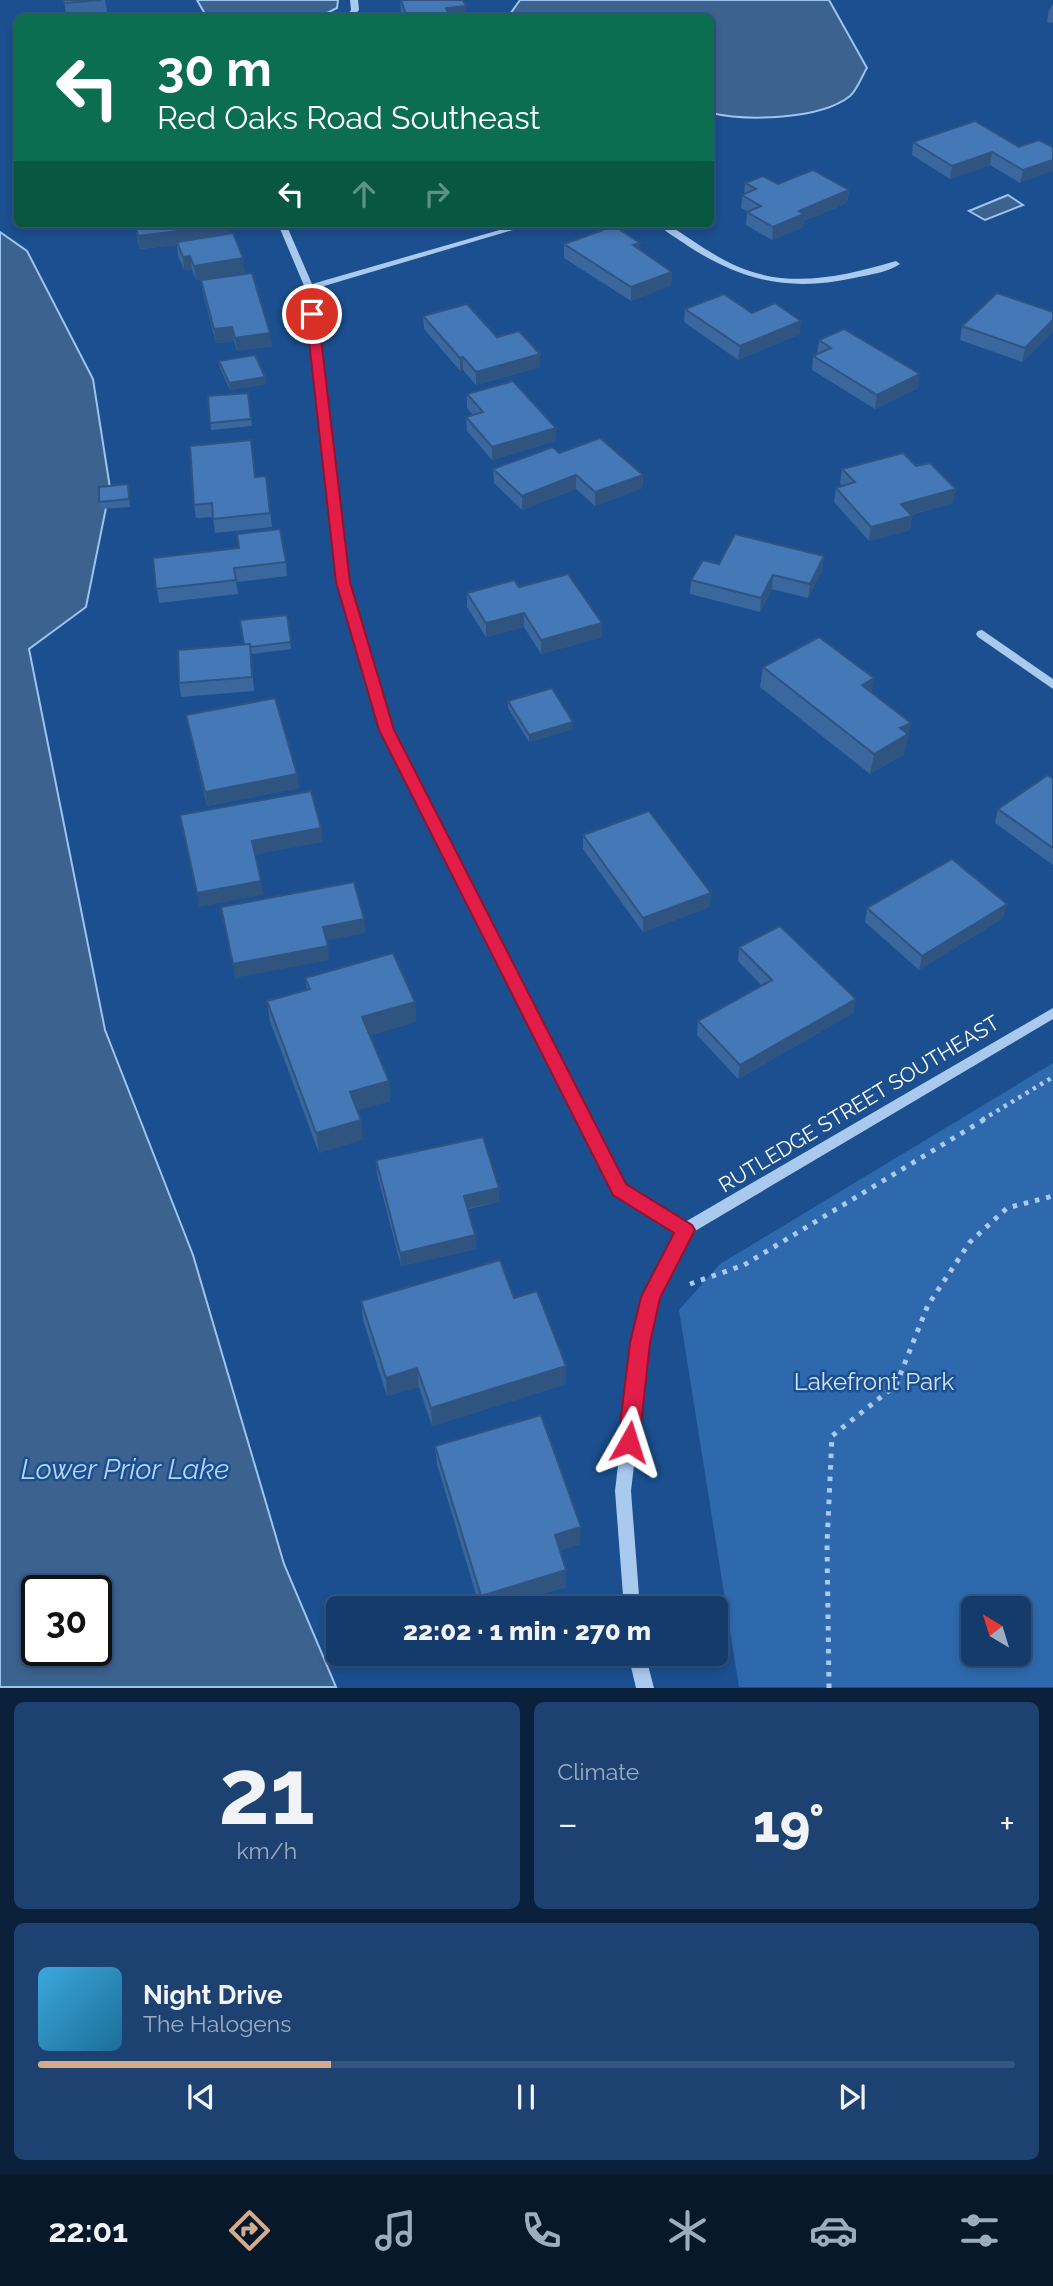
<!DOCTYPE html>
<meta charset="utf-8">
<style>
body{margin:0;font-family:Raleway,sans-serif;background:#1d4271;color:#f1f3f6;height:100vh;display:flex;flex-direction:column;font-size:26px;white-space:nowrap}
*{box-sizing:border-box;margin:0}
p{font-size:23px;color:#9dadc1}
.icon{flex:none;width:38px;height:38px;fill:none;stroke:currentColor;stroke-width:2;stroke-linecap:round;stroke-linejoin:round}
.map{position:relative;height:1688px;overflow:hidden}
.side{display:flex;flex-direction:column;gap:14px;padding:14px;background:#0b203b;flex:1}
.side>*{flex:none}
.guide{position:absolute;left:14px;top:14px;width:700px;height:214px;border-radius:10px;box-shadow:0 4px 10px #0003,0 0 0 2px #33557e;background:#0b6e4f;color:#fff;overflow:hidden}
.needle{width:46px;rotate:322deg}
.fabs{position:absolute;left:961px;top:1596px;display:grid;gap:14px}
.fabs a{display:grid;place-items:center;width:70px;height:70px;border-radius:10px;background:#143b6b;box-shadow:0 4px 10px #0003,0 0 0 2px #33557e;font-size:35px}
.speed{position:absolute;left:21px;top:1575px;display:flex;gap:14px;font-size:35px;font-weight:700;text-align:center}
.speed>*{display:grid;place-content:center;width:91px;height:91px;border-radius:50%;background:#143b6b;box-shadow:0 4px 10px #0003,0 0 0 2px #33557e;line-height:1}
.speed .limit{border:4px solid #111;border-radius:10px;background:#fff;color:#111}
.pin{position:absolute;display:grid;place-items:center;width:60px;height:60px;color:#fff;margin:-30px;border:4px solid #fff;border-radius:50%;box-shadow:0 2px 7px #0007}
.me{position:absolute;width:77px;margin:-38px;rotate:6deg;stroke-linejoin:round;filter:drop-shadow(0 0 5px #0008)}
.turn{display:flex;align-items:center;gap:24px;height:147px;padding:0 28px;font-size:32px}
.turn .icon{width:91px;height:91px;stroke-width:2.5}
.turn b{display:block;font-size:49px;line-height:60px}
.lanes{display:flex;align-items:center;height:66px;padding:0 28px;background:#0003;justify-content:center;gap:35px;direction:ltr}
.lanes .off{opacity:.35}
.big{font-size:52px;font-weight:800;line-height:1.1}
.side .widget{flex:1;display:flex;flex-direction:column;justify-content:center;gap:10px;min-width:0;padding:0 24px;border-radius:10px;background:#1d4271}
.side .dial{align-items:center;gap:0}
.dial b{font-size:91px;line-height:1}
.song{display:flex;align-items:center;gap:21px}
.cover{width:84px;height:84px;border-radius:10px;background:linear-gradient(135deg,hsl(200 70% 55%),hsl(200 70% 35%))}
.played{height:7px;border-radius:4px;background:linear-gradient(90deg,#d6ab8b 30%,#33557e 30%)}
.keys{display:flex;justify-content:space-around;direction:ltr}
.heat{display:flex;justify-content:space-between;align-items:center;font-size:38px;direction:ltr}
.side .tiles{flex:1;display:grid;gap:14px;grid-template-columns:1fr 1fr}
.widget:last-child{grid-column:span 2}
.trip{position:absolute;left:326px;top:1596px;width:402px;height:70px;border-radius:10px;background:#143b6b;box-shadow:0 4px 10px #0003,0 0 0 2px #33557e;font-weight:800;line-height:70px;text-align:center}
.tab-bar{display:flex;height:112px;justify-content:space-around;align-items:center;background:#08182b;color:#9dadc1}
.tab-bar .icon{width:49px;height:49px}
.tab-bar .on{color:#d6ab8b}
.tab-bar b{font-size:32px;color:#f1f3f6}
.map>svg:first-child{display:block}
.green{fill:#2e69ad;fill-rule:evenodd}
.water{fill:#3c6290;stroke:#9cc4f0;stroke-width:2;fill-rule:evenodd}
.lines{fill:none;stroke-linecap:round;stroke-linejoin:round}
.path-far1{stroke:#a9c9ee;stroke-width:4.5;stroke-dasharray:3.5 5;stroke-linecap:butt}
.path{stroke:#a9c9ee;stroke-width:5;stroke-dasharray:4.5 7;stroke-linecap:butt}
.minor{fill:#a9c9ee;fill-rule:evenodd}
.wall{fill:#3a679d}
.shaded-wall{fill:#305480}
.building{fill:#4478b7;stroke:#305480;stroke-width:2}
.route{fill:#e11d48;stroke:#92132f;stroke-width:2}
.labels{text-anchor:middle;stroke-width:5;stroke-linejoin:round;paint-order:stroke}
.street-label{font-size:21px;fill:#fff;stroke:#1b4f8f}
.near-park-label{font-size:24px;fill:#cfe3fa;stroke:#1b4f8f}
.near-water-label{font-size:28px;font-style:italic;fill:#b5d3f5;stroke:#1b4f8f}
</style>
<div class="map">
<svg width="1053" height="1688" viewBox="0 0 1053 1688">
<rect width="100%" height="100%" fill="#1b4f8f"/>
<!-- green -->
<path class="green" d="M 1053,1063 L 1053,1687 L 739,1687 L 679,1310 L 720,1264 ZM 973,1608 L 1018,1608 L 1018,1654 L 973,1654 Z"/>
<!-- water -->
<g class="water">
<path d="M 197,0 L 338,0 L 337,8 L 319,17 L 213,18 L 205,14 Z"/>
<path d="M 520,0 L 829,0 L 867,68 C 862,76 857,90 850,96 C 820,120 746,121 711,113 L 710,18 L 508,17 Z"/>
<path d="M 1008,195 L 1023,205 L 985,220 L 969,211 Z"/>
<path d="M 0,232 L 27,251 L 93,379 L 110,488 L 86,607 L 29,649 L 105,1030 L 193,1255 L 284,1564 L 336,1687 L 0,1687 ZM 37,1591 L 96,1591 L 96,1650 L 37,1650 Z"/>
</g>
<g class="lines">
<!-- path-far1 -->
<path class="path-far1" d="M 982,1120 L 1053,1077"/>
<!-- path -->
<g class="path">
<path d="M 690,1284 L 744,1265 L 985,1119"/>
<path d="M 829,1688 L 827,1544 L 832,1436 L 896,1385 L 928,1305 L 970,1242 L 1007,1208 L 1053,1196"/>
</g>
<!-- minor -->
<g class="minor">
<path d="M 350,0 L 358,0 L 359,10 L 352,18 L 345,18 L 351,10 Z"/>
<path d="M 278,224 L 286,224 L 312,284 L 520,224 L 533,224 L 314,289 L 348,582 L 393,730 L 625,1185 L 685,1222 L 1053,1008 L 1053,1019 L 690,1234 L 657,1298 L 648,1343 L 631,1491 L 640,1608 L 624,1608 L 615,1491 L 632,1343 L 643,1297 L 676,1232 L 615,1193 L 381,730 L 338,582 L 305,288 Z"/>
<path d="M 657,224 L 667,224 C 688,237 709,253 732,264 C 786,290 841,277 896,261 L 900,264 C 888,272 869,275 854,278 C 790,292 742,281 688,246 C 678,239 666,232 657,224 Z"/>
<path d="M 982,630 L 1053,679 L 1053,689 L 978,637 L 976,634 L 978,631 Z"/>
<path d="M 628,1654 L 645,1654 L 654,1688 L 636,1688 Z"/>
</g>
</g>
<!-- wall -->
<g class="wall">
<path d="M 64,0 L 105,0 L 107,12 L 66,15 Z"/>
<path d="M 400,0 L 463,0 L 402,16 L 401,11 Z"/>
<path d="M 1053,4 L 1053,23 L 1047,22 L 1049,10 Z"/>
<path d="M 1039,140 L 1020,183 L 990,165 L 950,179 L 912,155 L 913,142 L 1019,147 Z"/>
<path d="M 745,183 L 849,190 L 847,203 L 804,221 L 803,227 L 772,240 L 746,225 L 747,211 L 741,208 L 742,195 L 744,194 Z"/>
<path d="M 134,224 L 226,224 L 228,233 L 245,272 L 196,280 L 192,269 L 184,270 L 178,255 L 177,245 L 140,249 Z"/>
<path d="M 564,244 L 639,249 L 672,272 L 671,285 L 631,301 L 564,258 Z"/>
<path d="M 201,280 L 272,346 L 237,351 L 234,341 L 216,343 L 203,293 Z"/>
<path d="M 685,309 L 752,313 L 800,334 L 738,360 L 684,322 Z"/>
<path d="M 1053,312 L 1053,331 L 1022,362 L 960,340 L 962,326 Z"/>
<path d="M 423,316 L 497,337 L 540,354 L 540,367 L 476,385 L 463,370 L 460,371 L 424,329 Z"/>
<path d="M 819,340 L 918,388 L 875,409 L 812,370 L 813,356 L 817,354 Z"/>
<path d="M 219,361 L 265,377 L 266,384 L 230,390 L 220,368 Z"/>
<path d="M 248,393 L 252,426 L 211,430 L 208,396 Z"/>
<path d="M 467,394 L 556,428 L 556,441 L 492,460 L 467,431 L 466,417 L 473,415 L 467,408 Z"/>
<path d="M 559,453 L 643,475 L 642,488 L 595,506 L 576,489 L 522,510 L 494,483 L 493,469 Z"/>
<path d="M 842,469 L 953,503 L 911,515 L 912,516 L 910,530 L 869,541 L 834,502 L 836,488 L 843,486 L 840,483 Z"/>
<path d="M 266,476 L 272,527 L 215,533 L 213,517 L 196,518 L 194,505 L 255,477 Z"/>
<path d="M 128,484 L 130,507 L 101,509 L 99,502 Z"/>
<path d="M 824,556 L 822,570 L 808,598 L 772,589 L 760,612 L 690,594 L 691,580 L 719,564 Z"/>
<path d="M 153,558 L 286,562 L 287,576 L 236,582 L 238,594 L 159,603 Z"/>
<path d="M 519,587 L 602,637 L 541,654 L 524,627 L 486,637 L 467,607 L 467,593 Z"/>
<path d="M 287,615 L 291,649 L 251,654 L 254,691 L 181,697 L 179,683 L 244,645 Z"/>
<path d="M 763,667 L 872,693 L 911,723 L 904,754 L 870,774 L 760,687 Z"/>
<path d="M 508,701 L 573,722 L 573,729 L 529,742 L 508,708 Z"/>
<path d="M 186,715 L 297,774 L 299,788 L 207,806 L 189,729 Z"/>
<path d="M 1053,779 L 1053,865 L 995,823 L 998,809 Z"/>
<path d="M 583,835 L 711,893 L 709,907 L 643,932 L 583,849 Z"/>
<path d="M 867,908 L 1003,918 L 919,970 L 865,922 Z"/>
<path d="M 739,947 L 856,999 L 853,1013 L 738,1079 L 697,1035 L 698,1021 L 762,986 L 738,961 Z"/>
<path d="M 305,978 L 415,1002 L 416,1022 L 370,1035 L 389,1081 L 390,1101 L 357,1110 L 363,1139 L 319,1153 L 270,1021 L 267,1001 L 307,990 Z"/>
<path d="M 376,1160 L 499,1188 L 499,1202 L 468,1209 L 475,1235 L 476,1249 L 401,1266 L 377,1174 Z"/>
<path d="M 514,1298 L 566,1366 L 566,1384 L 432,1426 L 419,1387 L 387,1396 L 363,1320 L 361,1301 Z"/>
<path d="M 435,1446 L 580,1544 L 560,1550 L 566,1570 L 566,1587 L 495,1608 L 480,1608 L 437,1464 Z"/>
</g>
<!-- shaded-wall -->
<g class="shaded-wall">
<path d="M 466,6 L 466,18 L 446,18 L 446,8 Z"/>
<path d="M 992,152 L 990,165 L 950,179 L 952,166 Z"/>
<path d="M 1053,160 L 1053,171 L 1020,183 L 1023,170 Z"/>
<path d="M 849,190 L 847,203 L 804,221 L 803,227 L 772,240 L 773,227 L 799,211 Z"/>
<path d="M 227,225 L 228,238 L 177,242 L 177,245 L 140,249 L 138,236 Z"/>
<path d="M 640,243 L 639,256 L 633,245 Z"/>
<path d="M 190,256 L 192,269 L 184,270 L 183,257 Z"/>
<path d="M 243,258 L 245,272 L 196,280 L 194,266 Z"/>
<path d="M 672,272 L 671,285 L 631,301 L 631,287 Z"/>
<path d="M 1053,320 L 1053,331 L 1022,362 L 1025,348 Z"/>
<path d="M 801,321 L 800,334 L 738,360 L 740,346 Z"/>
<path d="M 232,327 L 234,341 L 216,343 L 214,329 Z"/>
<path d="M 270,333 L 272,346 L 237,351 L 235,338 Z"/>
<path d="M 540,354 L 540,367 L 476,385 L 476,372 Z"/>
<path d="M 463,357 L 463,370 L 460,371 L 460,358 Z"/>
<path d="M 920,374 L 918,388 L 875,409 L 877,395 Z"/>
<path d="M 265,377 L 266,384 L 230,390 L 229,383 Z"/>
<path d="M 556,428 L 556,441 L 492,460 L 492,447 Z"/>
<path d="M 576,475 L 576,489 L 522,510 L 522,496 Z"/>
<path d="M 643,475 L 642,488 L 595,506 L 595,492 Z"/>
<path d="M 956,489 L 953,503 L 899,518 L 901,504 Z"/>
<path d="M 912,516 L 910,530 L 869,541 L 871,527 Z"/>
<path d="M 824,556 L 822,570 L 808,598 L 810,584 Z"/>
<path d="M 773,575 L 772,589 L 760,612 L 761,598 Z"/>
<path d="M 524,613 L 524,627 L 486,637 L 486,623 Z"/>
<path d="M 602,623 L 602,637 L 541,654 L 541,640 Z"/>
<path d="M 874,678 L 871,698 L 862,685 Z"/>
<path d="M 573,722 L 573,729 L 529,742 L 529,735 Z"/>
<path d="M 911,723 L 904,754 L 870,774 L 874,754 L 900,728 Z"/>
<path d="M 297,774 L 299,788 L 207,806 L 205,792 Z"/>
<path d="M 321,828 L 323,842 L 254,855 L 252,841 Z"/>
<path d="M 261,881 L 263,895 L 199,907 L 197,893 Z"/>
<path d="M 711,893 L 709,907 L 643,932 L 643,918 Z"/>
<path d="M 1007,904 L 1003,918 L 919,970 L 922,956 Z"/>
<path d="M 364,919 L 366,933 L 324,941 L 323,927 Z"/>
<path d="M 328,946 L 329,960 L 235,978 L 233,964 Z"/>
<path d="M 856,999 L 853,1013 L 738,1079 L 740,1065 Z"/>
<path d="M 415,1002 L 416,1022 L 364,1037 L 362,1017 Z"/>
<path d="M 389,1081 L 390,1101 L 352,1112 L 350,1092 Z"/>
<path d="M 361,1120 L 363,1139 L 319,1153 L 316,1133 Z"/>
<path d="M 499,1188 L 499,1202 L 464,1209 L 464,1196 Z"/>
<path d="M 475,1235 L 476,1249 L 401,1266 L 400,1253 Z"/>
<path d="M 566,1366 L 566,1384 L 432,1426 L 431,1408 Z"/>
<path d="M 417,1368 L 419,1387 L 387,1396 L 386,1378 Z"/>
<path d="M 581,1527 L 580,1544 L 554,1552 L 555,1535 Z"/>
<path d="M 566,1570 L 566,1587 L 495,1608 L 481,1608 L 481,1596 Z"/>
</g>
<!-- building -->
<g class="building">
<path d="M 64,0 L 101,0 L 64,3 Z"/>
<path d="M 401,0 L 463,0 L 466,6 L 446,8 L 450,18 L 388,18 L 406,15 Z"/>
<path d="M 975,121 L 1019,147 L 1039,140 L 1053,147 L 1053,160 L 1023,170 L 992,152 L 952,166 L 913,142 Z"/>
<path d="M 813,170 L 849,190 L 799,211 L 804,214 L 773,227 L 747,212 L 761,206 L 742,195 L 756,189 L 745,183 L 763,176 L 778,184 Z"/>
<path d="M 135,224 L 226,224 L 227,225 L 138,236 Z"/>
<path d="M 614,226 L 640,243 L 633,245 L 672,272 L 631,287 L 564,244 Z"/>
<path d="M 233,233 L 243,258 L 194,266 L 190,256 L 183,257 L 177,242 Z"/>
<path d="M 252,273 L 270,333 L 235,338 L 232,327 L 214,329 L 201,280 Z"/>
<path d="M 997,293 L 1053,312 L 1053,320 L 1025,348 L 962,326 Z"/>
<path d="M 724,294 L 752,313 L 775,303 L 801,321 L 740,346 L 685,309 Z"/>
<path d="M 467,304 L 497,337 L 519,331 L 540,354 L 476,372 L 463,357 L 460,358 L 423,316 Z"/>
<path d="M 844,329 L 920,374 L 877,395 L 813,356 L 831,348 L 819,340 Z"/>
<path d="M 255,355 L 265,377 L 229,383 L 219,361 Z"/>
<path d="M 513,381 L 556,428 L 492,447 L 466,417 L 483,412 L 467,394 Z"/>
<path d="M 248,393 L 251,419 L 210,423 L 208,396 Z"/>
<path d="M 600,438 L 643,475 L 595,492 L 576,475 L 522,496 L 493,469 L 553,447 L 559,453 Z"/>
<path d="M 251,440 L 255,477 L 266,476 L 270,513 L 213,519 L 212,503 L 194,505 L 190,446 Z"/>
<path d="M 903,453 L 916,466 L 930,463 L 956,489 L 901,504 L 912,516 L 871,527 L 836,488 L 855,482 L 842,469 Z"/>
<path d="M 128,484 L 129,499 L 99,502 L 99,487 Z"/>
<path d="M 280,529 L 286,562 L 234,568 L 236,580 L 156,589 L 153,558 L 239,548 L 237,534 Z"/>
<path d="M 735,534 L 824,556 L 810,584 L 773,575 L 761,598 L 691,580 L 703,560 L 719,564 Z"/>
<path d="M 568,574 L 602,623 L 541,640 L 524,613 L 486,623 L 467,593 L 514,580 L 519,587 Z"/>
<path d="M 287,615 L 291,642 L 250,647 L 250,644 L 244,645 L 240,620 Z"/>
<path d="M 819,637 L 874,678 L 862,685 L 911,723 L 900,728 L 908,734 L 874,754 L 763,667 Z"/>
<path d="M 250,644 L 252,677 L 179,683 L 178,650 Z"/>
<path d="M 552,688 L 573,722 L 529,735 L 508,701 Z"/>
<path d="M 275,698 L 297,774 L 205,792 L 186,715 Z"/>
<path d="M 1048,775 L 1053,779 L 1053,848 L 998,809 Z"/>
<path d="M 311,791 L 321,828 L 252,841 L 261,881 L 197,893 L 180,815 Z"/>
<path d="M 649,811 L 711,893 L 643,918 L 583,835 Z"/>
<path d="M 952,859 L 1007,904 L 922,956 L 867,908 Z"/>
<path d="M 354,882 L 364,919 L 323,927 L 328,946 L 233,964 L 221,907 Z"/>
<path d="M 780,926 L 856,999 L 740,1065 L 698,1021 L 772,980 L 739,947 Z"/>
<path d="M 393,953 L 415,1002 L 362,1017 L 389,1081 L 350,1092 L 361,1120 L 316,1133 L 267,1001 L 310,989 L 305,978 Z"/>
<path d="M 483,1137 L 499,1188 L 464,1196 L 475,1235 L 400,1253 L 376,1160 Z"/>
<path d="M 500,1260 L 514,1298 L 537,1291 L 566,1366 L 431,1408 L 417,1368 L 386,1378 L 361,1301 Z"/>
<path d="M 541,1415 L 581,1527 L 555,1535 L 566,1570 L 481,1596 L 435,1446 Z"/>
</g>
<!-- route -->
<path class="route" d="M 312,311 L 318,314 L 350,582 L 394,730 L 626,1184 L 692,1225 L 695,1230 L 660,1298 L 650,1343 L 639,1442 L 636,1449 L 629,1452 L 622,1449 L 618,1442 L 630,1343 L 641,1297 L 674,1233 L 613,1195 L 379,730 L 336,582 L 306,314 Z"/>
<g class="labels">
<!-- street labels -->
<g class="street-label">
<text transform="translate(859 1104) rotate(-31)" y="7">RUTLEDGE STREET SOUTHEAST</text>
</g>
<!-- near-park labels -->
<g class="near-park-label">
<text x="874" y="1390">Lakefront Park</text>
</g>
<!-- near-water labels -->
<g class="near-water-label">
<text x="125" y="1479">Lower Prior Lake</text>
</g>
</g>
</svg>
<div class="fabs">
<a><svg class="needle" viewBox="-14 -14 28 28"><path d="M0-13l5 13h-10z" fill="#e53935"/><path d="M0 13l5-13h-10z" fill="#9dadc1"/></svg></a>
</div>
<div class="speed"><div class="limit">30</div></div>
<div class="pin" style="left:312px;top:314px;background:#d93025"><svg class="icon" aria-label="arrive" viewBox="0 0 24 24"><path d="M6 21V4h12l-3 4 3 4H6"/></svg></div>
<svg class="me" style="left:629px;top:1442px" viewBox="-20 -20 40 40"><path d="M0-17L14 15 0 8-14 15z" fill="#e11d48" stroke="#fff" stroke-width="4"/></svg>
<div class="trip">22:02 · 1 min · 270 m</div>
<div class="guide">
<div class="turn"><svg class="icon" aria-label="left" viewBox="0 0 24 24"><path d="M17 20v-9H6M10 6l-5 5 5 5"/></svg><div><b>30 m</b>Red Oaks Road Southeast</div></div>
<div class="lanes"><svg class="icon" aria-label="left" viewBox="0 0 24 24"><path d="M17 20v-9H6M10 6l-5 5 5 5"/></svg><svg class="icon off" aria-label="ahead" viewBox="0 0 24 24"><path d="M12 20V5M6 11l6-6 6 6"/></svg><svg class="icon off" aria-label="right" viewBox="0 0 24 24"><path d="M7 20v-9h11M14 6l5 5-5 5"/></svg></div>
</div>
</div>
<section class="side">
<div class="tiles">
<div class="widget dial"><b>21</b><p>km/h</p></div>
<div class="widget"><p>Climate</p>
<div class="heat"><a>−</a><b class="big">19°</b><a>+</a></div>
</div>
<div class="widget">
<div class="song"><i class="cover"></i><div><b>Night Drive</b><p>The Halogens</p></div></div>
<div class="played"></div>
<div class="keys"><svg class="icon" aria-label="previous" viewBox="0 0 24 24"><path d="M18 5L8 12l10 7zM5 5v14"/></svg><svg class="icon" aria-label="pause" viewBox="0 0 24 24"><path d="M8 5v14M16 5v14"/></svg><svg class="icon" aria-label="next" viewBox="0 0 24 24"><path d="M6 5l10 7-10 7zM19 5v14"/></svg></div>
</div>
</div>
</section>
<nav class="tab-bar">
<b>22:01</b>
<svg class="icon on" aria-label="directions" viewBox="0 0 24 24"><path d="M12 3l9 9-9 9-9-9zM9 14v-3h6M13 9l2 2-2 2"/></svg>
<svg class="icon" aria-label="music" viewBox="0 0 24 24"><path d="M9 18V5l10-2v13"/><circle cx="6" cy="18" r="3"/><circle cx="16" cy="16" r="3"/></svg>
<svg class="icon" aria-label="phone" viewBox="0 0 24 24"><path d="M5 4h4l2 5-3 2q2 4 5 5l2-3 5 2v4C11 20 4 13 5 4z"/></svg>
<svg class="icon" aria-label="climate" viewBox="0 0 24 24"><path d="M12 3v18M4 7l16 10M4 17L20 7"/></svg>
<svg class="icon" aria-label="car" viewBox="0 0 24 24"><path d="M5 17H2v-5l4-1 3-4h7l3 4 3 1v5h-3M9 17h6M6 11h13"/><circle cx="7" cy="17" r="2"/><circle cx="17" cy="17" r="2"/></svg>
<svg class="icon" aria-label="filters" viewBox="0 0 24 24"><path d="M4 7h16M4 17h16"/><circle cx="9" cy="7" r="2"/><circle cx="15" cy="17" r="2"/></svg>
</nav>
